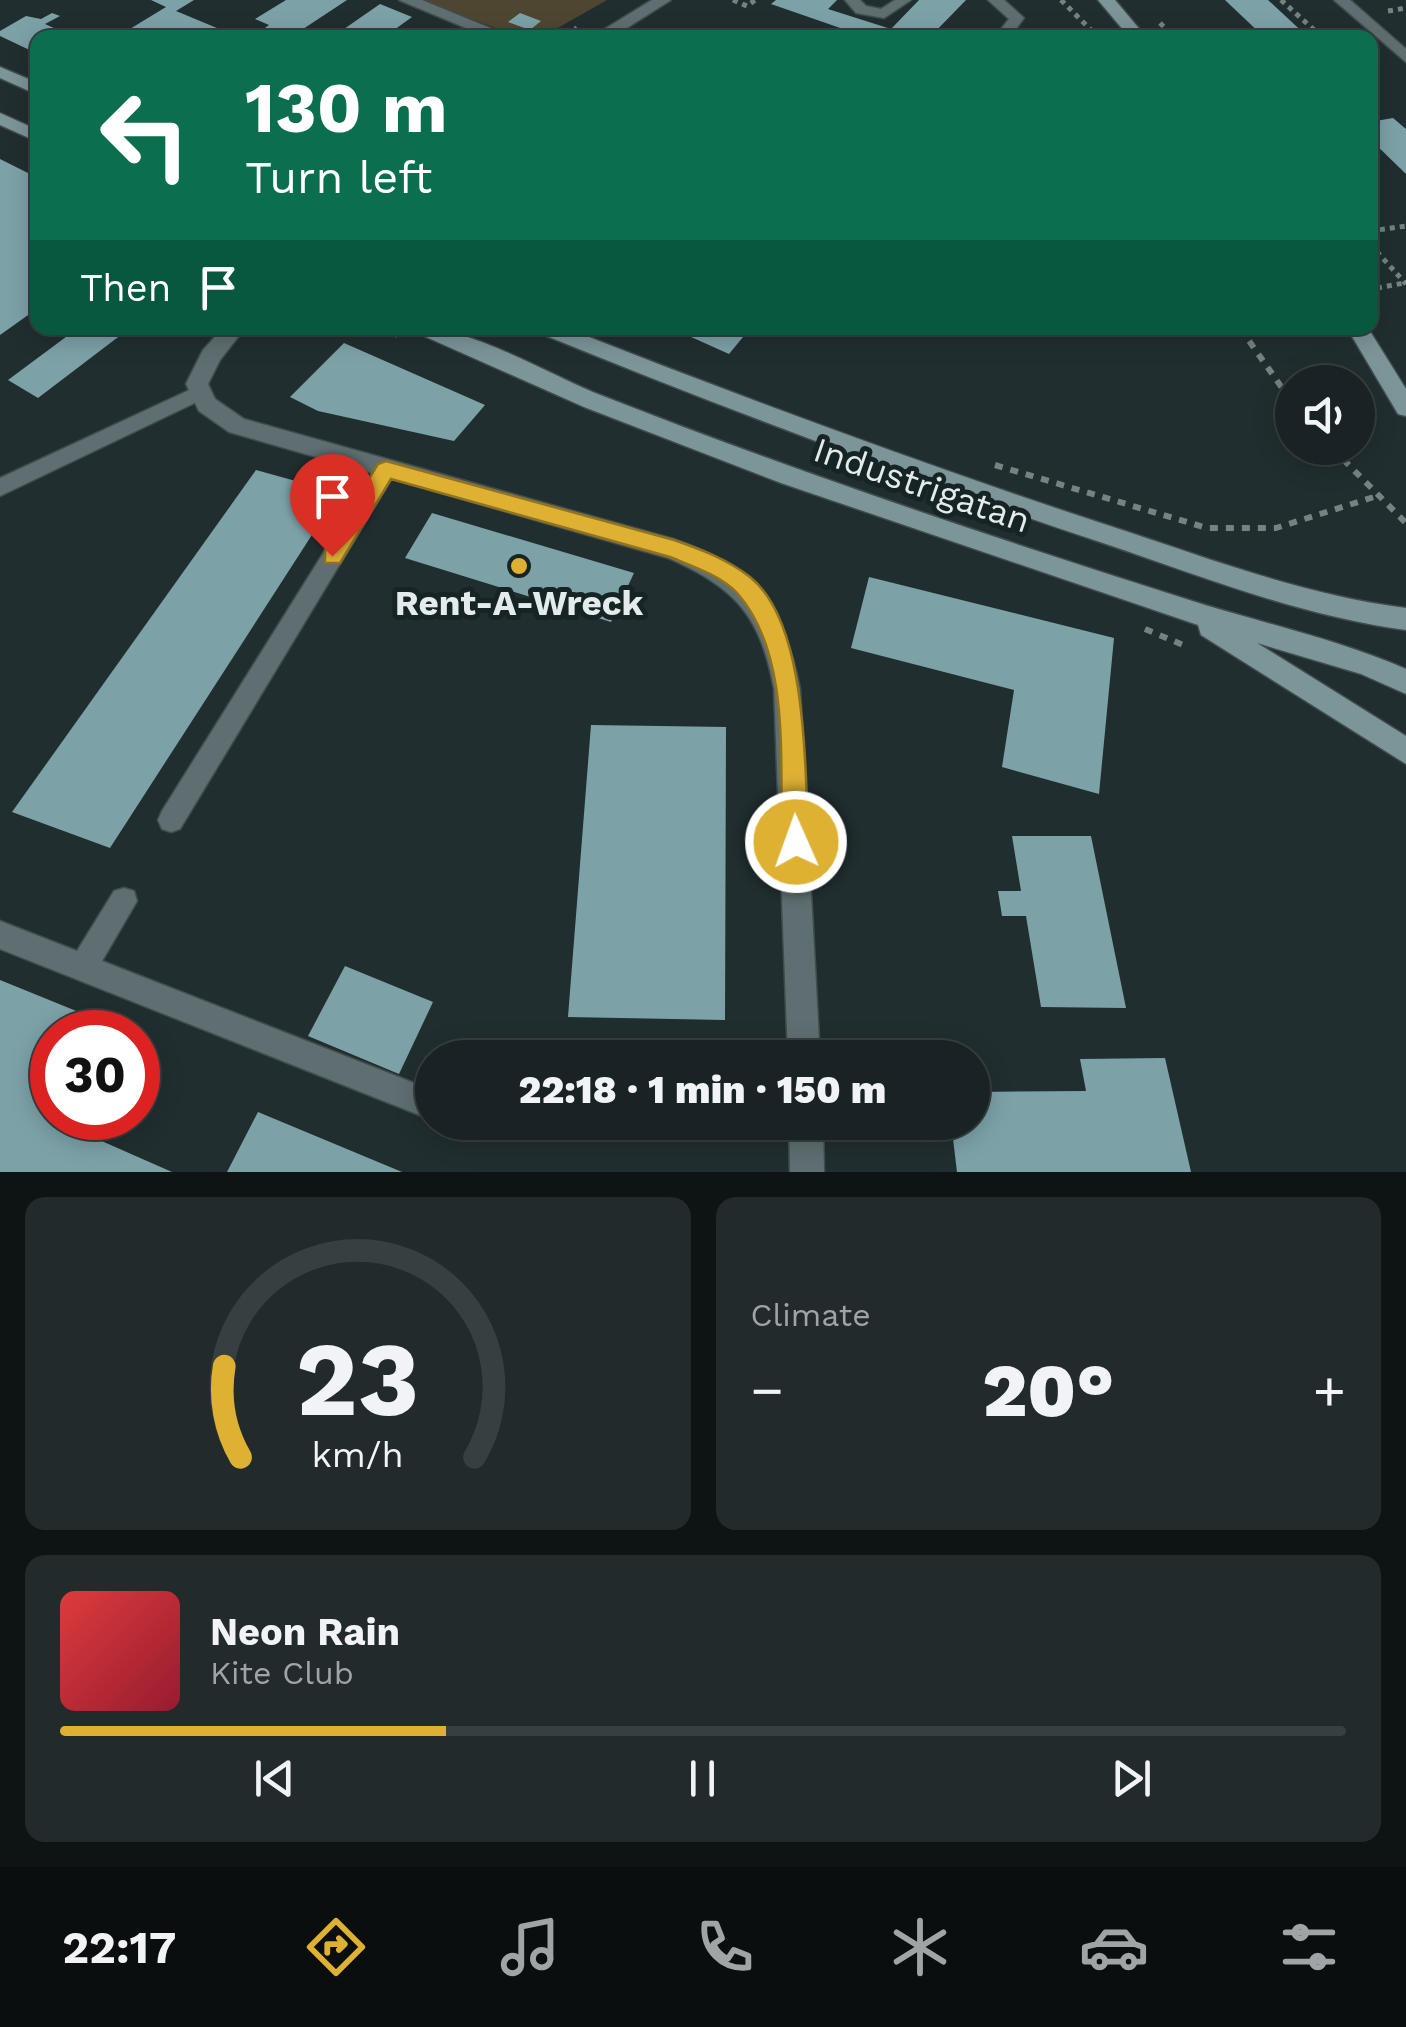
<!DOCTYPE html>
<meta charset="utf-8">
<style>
body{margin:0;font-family:"Work Sans",sans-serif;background:#222a2c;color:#f1f3f6;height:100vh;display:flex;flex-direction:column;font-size:38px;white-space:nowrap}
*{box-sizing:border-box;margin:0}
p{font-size:32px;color:#9fa4a6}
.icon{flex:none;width:55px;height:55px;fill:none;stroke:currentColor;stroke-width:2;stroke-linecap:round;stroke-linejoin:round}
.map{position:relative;height:1172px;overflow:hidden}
.panel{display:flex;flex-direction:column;gap:25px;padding:25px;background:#0e1314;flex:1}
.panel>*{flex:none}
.hud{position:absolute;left:30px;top:30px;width:1348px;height:305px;border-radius:20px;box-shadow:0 5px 25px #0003,0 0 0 2px #373f41;background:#0b6e4f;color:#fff;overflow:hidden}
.buttons{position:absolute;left:1275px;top:365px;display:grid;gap:20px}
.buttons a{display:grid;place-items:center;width:100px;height:100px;border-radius:50%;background:#192224;box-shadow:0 5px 25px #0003,0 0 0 2px #373f41;font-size:50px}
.speed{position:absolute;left:30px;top:1010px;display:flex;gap:20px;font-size:50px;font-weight:700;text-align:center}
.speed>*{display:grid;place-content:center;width:130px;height:130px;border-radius:50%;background:#192224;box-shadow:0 5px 25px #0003,0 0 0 2px #373f41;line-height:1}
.speed .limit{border:15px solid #d22;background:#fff;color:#111}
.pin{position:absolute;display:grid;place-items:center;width:85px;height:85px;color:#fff;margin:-102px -42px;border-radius:50% 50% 50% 0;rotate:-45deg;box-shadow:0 0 10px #0007}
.pin .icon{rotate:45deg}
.me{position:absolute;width:110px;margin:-55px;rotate:358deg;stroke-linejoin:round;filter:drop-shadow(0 0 8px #0008)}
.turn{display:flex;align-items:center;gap:35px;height:210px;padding:0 50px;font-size:45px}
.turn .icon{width:130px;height:130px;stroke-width:2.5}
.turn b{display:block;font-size:70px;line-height:85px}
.then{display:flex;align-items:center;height:95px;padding:0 50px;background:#0003;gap:20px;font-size:38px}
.big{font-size:75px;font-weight:800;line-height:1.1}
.panel .widget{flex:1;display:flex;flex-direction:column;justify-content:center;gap:15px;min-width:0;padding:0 35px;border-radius:20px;background:#222a2c}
.panel .dial{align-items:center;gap:0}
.dial svg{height:260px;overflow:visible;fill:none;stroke:#373f41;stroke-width:7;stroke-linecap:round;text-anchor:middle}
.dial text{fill:#f1f3f6;stroke:none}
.song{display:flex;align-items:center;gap:30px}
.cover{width:120px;height:120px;border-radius:15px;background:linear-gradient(135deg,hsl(0 70% 55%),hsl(350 70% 35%))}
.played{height:10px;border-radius:5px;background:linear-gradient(90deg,#deb133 30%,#373f41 30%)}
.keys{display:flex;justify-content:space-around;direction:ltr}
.heat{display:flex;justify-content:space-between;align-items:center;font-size:55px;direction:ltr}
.panel .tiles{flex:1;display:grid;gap:25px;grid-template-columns:1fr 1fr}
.widget:last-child{grid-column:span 2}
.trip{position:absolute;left:415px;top:1040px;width:575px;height:100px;border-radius:50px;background:#192224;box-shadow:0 5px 25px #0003,0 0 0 2px #373f41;font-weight:800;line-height:100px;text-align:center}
.menu{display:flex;height:160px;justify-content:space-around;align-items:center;background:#0a0e0e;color:#9fa4a6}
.menu .icon{width:70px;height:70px}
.menu .active{color:#deb133}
.menu b{font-size:45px;color:#f1f3f6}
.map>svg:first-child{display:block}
.green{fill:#4f4632}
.building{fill:#7ca2a8}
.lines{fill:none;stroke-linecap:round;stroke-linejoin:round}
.lane-casing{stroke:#404c4e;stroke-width:3}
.street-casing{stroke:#404c4e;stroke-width:3}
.secondary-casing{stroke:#404c4e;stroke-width:3}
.path-far1{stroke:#778283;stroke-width:5;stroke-dasharray:5 5;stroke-linecap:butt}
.path{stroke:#778283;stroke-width:6;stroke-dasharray:8 8;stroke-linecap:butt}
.lane{fill:#5f6f71;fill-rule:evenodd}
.street{fill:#5f6f71;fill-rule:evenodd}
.secondary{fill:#7c9599;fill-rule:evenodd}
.route{fill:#deb133;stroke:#907321;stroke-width:2.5}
.poi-dot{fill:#deb133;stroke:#172426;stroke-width:4}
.labels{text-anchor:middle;stroke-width:10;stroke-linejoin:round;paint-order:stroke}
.street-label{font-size:35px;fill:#e3ebec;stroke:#172426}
.poi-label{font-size:35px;font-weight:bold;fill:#e3ebec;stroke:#172426}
</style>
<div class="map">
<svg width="1406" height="1172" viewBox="0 0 1406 1172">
<rect width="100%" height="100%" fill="#212e30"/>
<!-- green -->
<path class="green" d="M 419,0 L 607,0 L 540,38 L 520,37 Z"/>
<!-- building -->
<g class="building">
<path d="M 151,0 L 194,0 L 176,11 L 241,38 L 115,38 L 166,7 Z"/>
<path d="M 286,0 L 347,0 L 294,35 L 265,28 L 269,25 L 255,19 Z"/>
<path d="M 776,0 L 837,0 L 828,9 L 891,29 L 919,0 L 966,0 L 929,38 L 869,38 L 771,4 Z"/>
<path d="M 1225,0 L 1268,0 L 1309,38 L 1265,38 Z"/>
<path d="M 380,4 L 412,17 L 383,38 L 331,38 Z"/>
<path d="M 52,13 L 60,16 L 45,24 L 67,34 L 73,30 L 81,34 L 38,38 L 38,54 L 0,36 L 0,31 L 26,16 L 41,19 Z"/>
<path d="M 520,13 L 541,21 L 530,30 L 508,22 Z"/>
<path d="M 1393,118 L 1406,129 L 1406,174 L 1370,139 L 1370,122 Z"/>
<path d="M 0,159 L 38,178 L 38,308 L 0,335 Z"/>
<path d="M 78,328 L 130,328 L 38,398 L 8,380 Z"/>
<path d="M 671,328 L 740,328 L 748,331 L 729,354 Z"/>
<path d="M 344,343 L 485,405 L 454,441 L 318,411 L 290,397 Z"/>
<path d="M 256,470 L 339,493 L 110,848 L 12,812 Z"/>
<path d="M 432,513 L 634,573 L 611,622 L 405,558 Z"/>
<path d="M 869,577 L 1114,638 L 1099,794 L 1002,767 L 1014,690 L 851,648 Z"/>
<path d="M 591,725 L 726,727 L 725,1020 L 568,1017 Z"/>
<path d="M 1012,836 L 1091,836 L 1126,1008 L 1041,1007 L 1026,916 L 1002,916 L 998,891 L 1021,891 Z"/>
<path d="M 345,966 L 433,1002 L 399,1074 L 308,1036 Z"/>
<path d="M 0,980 L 128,1032 L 52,1032 L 52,1118 L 98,1118 L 88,1135 L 172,1172 L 0,1172 Z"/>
<path d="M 1165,1058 L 1191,1172 L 957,1172 L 951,1122 L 972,1122 L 972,1092 L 1086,1091 L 1080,1059 Z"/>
<path d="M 258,1112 L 402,1172 L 227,1172 Z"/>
</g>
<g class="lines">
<defs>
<g id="lane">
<path d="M 845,0 L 860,0 L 866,6 L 881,9 L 895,0 L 911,0 L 884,18 L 856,13 Z"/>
<path d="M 988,0 L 1004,0 L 1024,18 L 1009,38 L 994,38 L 1009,19 Z"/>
<path d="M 1334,0 L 1350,0 L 1406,49 L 1406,62 Z"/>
<path d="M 198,386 L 208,393 L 205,398 L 0,496 L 0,478 Z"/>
<path d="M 386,462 L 393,464 L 396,470 L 393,476 L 180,829 L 171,832 L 162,829 L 158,820 L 162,811 L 379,464 Z"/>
<path d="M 124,888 L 134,891 L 137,901 L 102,961 L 432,1090 L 432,1120 L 0,949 L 0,921 L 77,951 L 114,891 Z"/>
<path d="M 463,1122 L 535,1122 L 531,1133 C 513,1140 485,1140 467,1133 Z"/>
</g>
<g id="street">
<path d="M 399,0 L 422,0 L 514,38 L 490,38 Z"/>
<path d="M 652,0 L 671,0 L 611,38 L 590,38 Z"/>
<path d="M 223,328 L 245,328 L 220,360 L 208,384 L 215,399 L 244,419 L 673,539 C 753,566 784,607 800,689 L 820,1058 L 788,1058 L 774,689 C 760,615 736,588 668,558 L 229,432 L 199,411 L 186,384 L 203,350 Z"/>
<path d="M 789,1122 L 823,1122 L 824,1172 L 790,1172 Z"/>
</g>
<g id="secondary">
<path d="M 1098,0 L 1115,0 L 1147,38 L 1130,38 Z"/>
<path d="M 0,67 L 38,83 L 38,95 L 0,78 Z"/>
<path d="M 0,113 L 38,130 L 38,142 L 0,125 Z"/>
<path d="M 413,328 C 467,324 551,376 603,396 C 794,471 988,536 1183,598 C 1257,622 1335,638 1406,669 L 1406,694 L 1361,674 L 1257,643 L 1406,736 L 1406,764 L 1201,635 L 1198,625 L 781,483 L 584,407 L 417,333 Z"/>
<path d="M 535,328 L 566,328 C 744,398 924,465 1107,525 C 1206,557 1302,595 1406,608 L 1406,630 C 1300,616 1201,576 1100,542 C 911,479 724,408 539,333 Z"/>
<path d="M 1347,328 L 1368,328 L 1406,389 L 1406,416 L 1398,414 Z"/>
</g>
</defs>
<!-- lane casing -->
<use href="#lane" class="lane-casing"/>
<!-- street casing -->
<use href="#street" class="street-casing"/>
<!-- secondary casing -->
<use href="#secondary" class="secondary-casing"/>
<!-- path-far1 -->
<g class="path-far1">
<path d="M 733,0 L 747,6 L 755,0"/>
<path d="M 1061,0 L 1099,38"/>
<path d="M 1281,0 L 1323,38"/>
<path d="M 1388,11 L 1406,8"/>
<path d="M 1160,23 L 1175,38"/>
<path d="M 557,38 L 577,28"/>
<path d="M 1370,231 L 1406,226"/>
<path d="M 1370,244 L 1406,284"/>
<path d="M 1377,288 L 1404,283"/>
</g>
<!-- path -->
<g class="path">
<path d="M 381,328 L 398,335"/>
<path d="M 1240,328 L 1292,402"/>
<path d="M 1332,448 L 1406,523"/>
<path d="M 995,465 L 1207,528 L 1276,528 L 1377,496"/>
<path d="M 1145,629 L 1188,647"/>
</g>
<!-- lane -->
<use href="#lane" class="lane"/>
<!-- street -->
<use href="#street" class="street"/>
<!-- secondary -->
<use href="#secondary" class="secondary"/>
</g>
<!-- route -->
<path class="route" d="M 386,461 L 674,540 C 700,549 727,559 750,577 C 809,624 804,771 809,842 L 805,851 L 796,855 L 786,851 L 782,842 C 779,765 792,657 738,594 C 722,576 692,566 670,557 L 391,479 L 340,563 L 325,563 L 325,550 L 378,464 Z"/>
<!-- markers -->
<circle class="poi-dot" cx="519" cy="566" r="10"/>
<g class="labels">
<!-- street labels -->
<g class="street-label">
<text transform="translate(922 485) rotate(19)" y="12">Industrigatan</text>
</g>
<!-- poi labels -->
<g class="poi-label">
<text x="519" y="615">Rent-A-Wreck</text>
</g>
</g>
</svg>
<div class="buttons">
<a><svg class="icon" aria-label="sound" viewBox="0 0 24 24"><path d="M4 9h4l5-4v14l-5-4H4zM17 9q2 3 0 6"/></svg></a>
</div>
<div class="speed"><div class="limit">30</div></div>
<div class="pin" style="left:332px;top:556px;background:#d93025"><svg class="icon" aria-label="arrive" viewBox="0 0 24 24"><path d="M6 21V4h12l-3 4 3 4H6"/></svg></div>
<svg class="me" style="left:796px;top:842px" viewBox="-20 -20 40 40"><circle r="17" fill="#deb133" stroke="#fff" stroke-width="3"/><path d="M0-11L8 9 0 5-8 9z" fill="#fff"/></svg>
<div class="trip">22:18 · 1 min · 150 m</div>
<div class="hud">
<div class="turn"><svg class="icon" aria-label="left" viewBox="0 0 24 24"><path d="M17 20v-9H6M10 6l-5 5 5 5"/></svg><div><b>130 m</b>Turn left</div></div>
<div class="then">Then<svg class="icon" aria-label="arrive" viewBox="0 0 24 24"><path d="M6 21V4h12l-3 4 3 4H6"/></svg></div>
</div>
</div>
<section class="panel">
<div class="tiles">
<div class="widget dial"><svg viewBox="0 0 100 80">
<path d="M14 69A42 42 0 1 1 86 69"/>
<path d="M14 69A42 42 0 0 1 9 41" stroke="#deb133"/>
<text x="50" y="56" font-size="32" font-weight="700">23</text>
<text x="50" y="72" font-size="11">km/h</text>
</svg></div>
<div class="widget"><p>Climate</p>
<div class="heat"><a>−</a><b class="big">20°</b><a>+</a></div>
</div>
<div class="widget">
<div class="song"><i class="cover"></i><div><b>Neon Rain</b><p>Kite Club</p></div></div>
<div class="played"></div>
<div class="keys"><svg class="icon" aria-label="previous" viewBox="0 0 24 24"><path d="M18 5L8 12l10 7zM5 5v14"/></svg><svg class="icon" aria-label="pause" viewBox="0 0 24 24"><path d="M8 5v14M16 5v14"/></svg><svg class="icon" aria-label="next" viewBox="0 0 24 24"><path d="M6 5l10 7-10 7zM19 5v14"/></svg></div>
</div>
</div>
</section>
<nav class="menu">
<b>22:17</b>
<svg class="icon active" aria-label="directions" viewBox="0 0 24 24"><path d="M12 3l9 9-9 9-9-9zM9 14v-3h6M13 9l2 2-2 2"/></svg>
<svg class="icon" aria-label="music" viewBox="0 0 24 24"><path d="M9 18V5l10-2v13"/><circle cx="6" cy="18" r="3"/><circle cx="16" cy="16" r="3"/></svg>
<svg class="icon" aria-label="phone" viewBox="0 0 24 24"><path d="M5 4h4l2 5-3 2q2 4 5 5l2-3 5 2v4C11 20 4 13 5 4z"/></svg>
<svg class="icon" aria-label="climate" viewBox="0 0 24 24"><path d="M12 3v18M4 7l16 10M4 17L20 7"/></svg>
<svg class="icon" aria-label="car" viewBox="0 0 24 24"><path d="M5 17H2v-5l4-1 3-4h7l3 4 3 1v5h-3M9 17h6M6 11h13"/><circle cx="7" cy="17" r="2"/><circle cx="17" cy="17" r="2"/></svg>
<svg class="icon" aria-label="filters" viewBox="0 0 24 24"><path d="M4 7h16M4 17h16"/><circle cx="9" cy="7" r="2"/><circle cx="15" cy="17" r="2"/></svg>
</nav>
